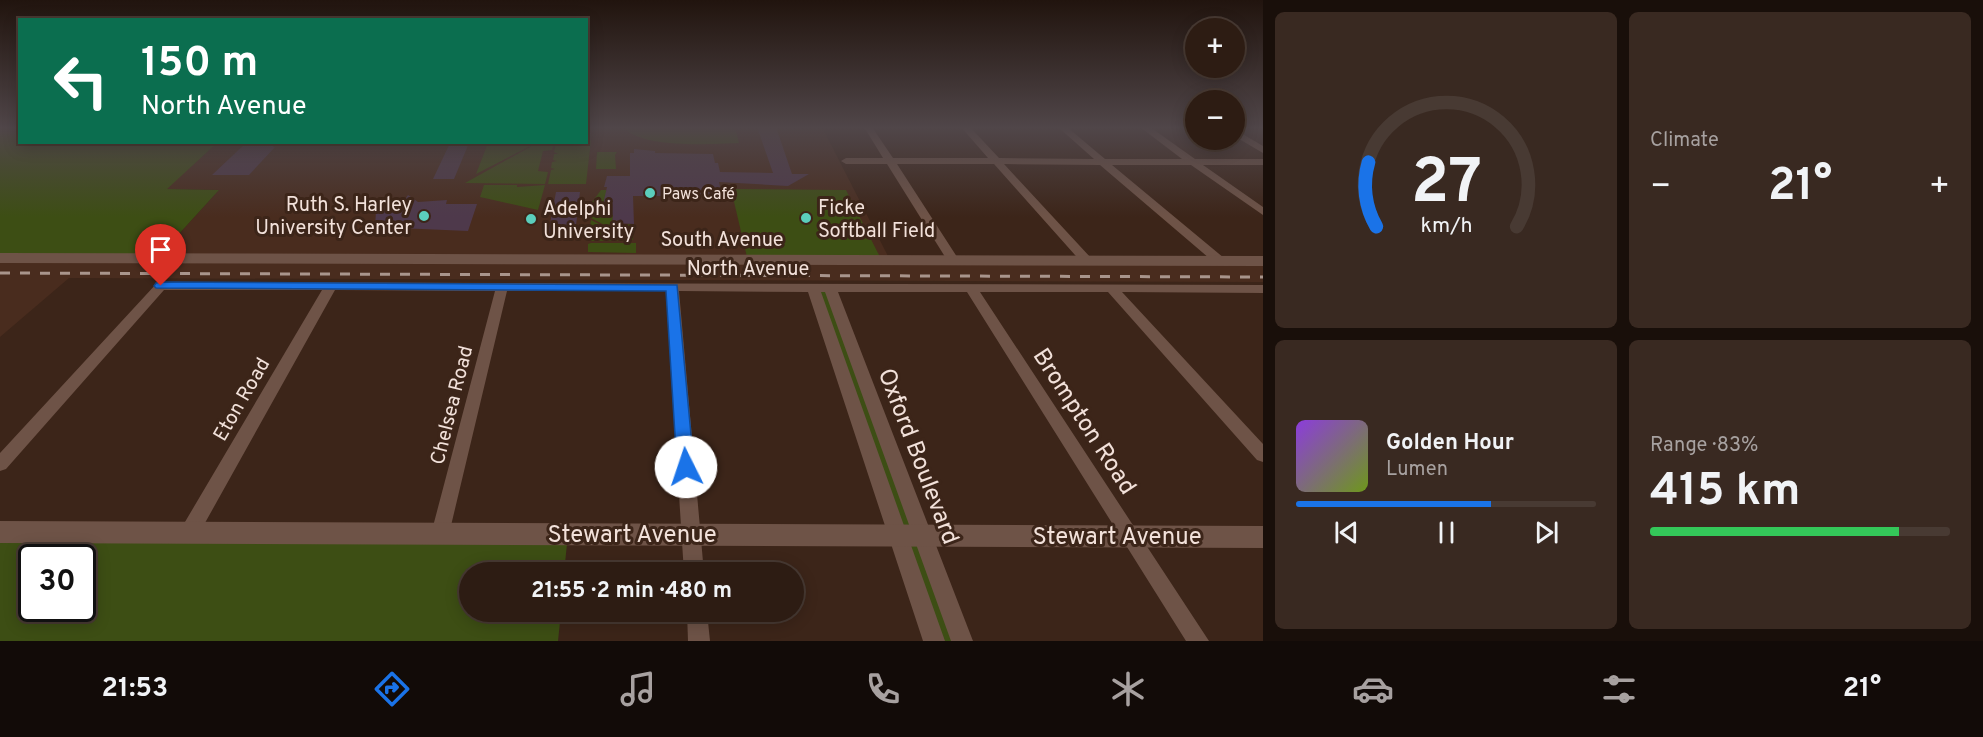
<!DOCTYPE html>
<meta charset="utf-8">
<style>
body{margin:0;font-family:Overpass,sans-serif;background:#392921;color:#f1f3f6;height:100vh;display:flex;flex-direction:column;font-size:22px;white-space:nowrap}
*{box-sizing:border-box;margin:0}
p{font-size:20px;color:#a7a1a0}
.icon{flex:none;width:33px;height:33px;fill:none;stroke:currentColor;stroke-width:2;stroke-linecap:round;stroke-linejoin:round}
.map{position:relative;flex:1;overflow:hidden}
.details{display:flex;flex-direction:column;gap:12px;padding:12px;background:#190f0a;width:720px}
.details>*{flex:none}
.guide{position:absolute;left:18px;top:18px;width:570px;height:126px;border-radius:0px;box-shadow:0 3px 15px #0003,0 0 0 2px #483a33;background:#0b6e4f;color:#fff;overflow:hidden}
.tools{position:absolute;left:1185px;top:18px;display:grid;gap:12px}
.tools a{display:grid;place-items:center;width:60px;height:60px;border-radius:50%;background:#2d1c13;box-shadow:0 3px 15px #0003,0 0 0 2px #483a33;font-size:30px}
.speed{position:absolute;left:18px;top:544px;display:flex;gap:12px;font-size:30px;font-weight:700;text-align:center}
.speed>*{display:grid;place-content:center;width:78px;height:78px;border-radius:50%;background:#2d1c13;box-shadow:0 3px 15px #0003,0 0 0 2px #483a33;line-height:1}
.speed .limit{border:3px solid #111;border-radius:9px;background:#fff;color:#111}
.pin{position:absolute;display:grid;place-items:center;width:51px;height:51px;color:#fff;margin:-62px -26px;border-radius:50% 50% 50% 0;rotate:-45deg;box-shadow:0 0 6px #0007}
.pin .icon{rotate:45deg}
.me{position:absolute;width:66px;margin:-33px;rotate:356deg;stroke-linejoin:round;filter:drop-shadow(0 0 4px #0008)}
.turn{display:flex;align-items:center;gap:21px;height:126px;padding:0 24px;font-size:27px}
.turn .icon{width:78px;height:78px;stroke-width:2.5}
.turn b{display:block;font-size:42px;line-height:51px}
.big{font-size:45px;font-weight:700;line-height:1.1}
.details .widget{flex:1;display:flex;flex-direction:column;justify-content:center;gap:9px;min-width:0;padding:0 21px;border-radius:9px;background:#392921}
.details .dial{align-items:center;gap:0}
.dial svg{height:156px;overflow:visible;fill:none;stroke:#483a33;stroke-width:7;stroke-linecap:round;text-anchor:middle}
.dial text{fill:#f1f3f6;stroke:none}
.song{display:flex;align-items:center;gap:18px}
.cover{width:72px;height:72px;border-radius:9px;background:linear-gradient(135deg,hsl(270 70% 55%),hsl(80 70% 35%))}
.played{height:6px;border-radius:3px;background:linear-gradient(90deg,#1a73e8 65%,#483a33 65%)}
.keys{display:flex;justify-content:space-around;direction:ltr}
.heat{display:flex;justify-content:space-between;align-items:center;font-size:33px;direction:ltr}
.charge{height:9px;border-radius:4px;background:linear-gradient(90deg,#34c759 83%,#483a33 0)}
.details .tiles{flex:1;display:grid;gap:12px;grid-template-columns:repeat(2,1fr)}
.trip{position:absolute;left:459px;top:562px;width:345px;height:60px;border-radius:30px;background:#2d1c13;box-shadow:0 3px 15px #0003,0 0 0 2px #483a33;font-weight:700;line-height:60px;text-align:center}
.menu{display:flex;height:96px;justify-content:space-around;align-items:center;background:#120b08;color:#a7a1a0}
.menu .icon{width:42px;height:42px}
.menu .on{color:#1a73e8}
.menu b{font-size:27px;color:#f1f3f6}
main{display:flex;flex:1;min-height:0}
.map>svg:first-child{display:block}
.built{fill:#492c1e}
.green{fill:#3d4e14;fill-rule:evenodd}
.building{fill:#4e394b}
.lines{fill:none;stroke-linecap:round;stroke-linejoin:round}
.street{fill:#6e5347;fill-rule:evenodd}
.secondary{fill:#6e5347;fill-rule:evenodd}
.rail{stroke:#a9958c;stroke-width:3;stroke-dasharray:10 10;stroke-linecap:butt}
.route{fill:#1a73e8;stroke:#114b97;stroke-width:1.5}
.poi-dot{fill:#5bcebc;stroke:#3c2519;stroke-width:2}
.labels{text-anchor:middle;stroke-width:6;stroke-linejoin:round;paint-order:stroke}
.far-poi-label{font-size:16px;fill:#f2e1da;stroke:#3c2519;text-anchor:start}
.poi-label{font-size:20px;fill:#f2e1da;stroke:#3c2519;text-anchor:start}
.street-label{font-size:20px;fill:#f2e1da;stroke:#3c2519}
.near-street-label{font-size:24px;fill:#f2e1da;stroke:#3c2519}
</style>
<main>
<div class="map">
<svg width="1263" height="641" viewBox="0 0 1263 641">
<rect width="100%" height="100%" fill="#3c2519"/>
<!-- built -->
<path class="built" d="M 587,127 L 822,127 L 890,260 L 1263,260 L 1263,282 L 69,278 L 0,337 L 0,258 L 157,258 L 219,190 L 166,189 L 217,143 L 586,142 Z"/>
<!-- green -->
<g class="green">
<path d="M 0,127 L 19,127 L 20,142 L 217,143 L 167,189 L 219,190 L 157,258 L 0,257 Z"/>
<path d="M 623,127 L 735,127 L 739,143 C 710,144 642,149 623,127 Z"/>
<path d="M 587,140 L 591,140 L 586,184 L 548,184 L 551,170 L 555,169 L 551,168 L 552,162 L 557,161 L 553,160 L 554,154 L 558,154 L 554,152 L 556,143 L 586,142 Z"/>
<path d="M 539,142 L 554,143 L 552,150 L 543,151 L 538,171 L 548,172 L 545,184 L 465,183 Z"/>
<path d="M 488,143 L 488,142 L 536,143 L 476,174 Z"/>
<path d="M 597,152 L 617,152 L 615,155 L 616,169 L 596,169 Z"/>
<path d="M 484,185 L 517,185 L 517,187 L 545,185 L 538,210 L 480,197 Z"/>
<path d="M 731,189 L 846,190 L 880,257 L 747,257 Z"/>
<path d="M 601,190 L 606,190 L 607,204 L 604,204 L 605,215 L 613,213 L 612,226 L 634,224 L 633,240 L 591,218 L 592,202 Z"/>
<path d="M 591,220 L 631,240 L 592,241 L 588,239 Z"/>
<path d="M 591,243 L 636,243 L 636,253 L 588,252 L 588,244 Z"/>
<path d="M 815,289 L 829,289 L 960,641 L 937,641 Z"/>
<path d="M 0,531 L 568,534 L 564,573 L 470,573 L 470,612 L 561,612 L 558,641 L 0,641 ZM 32,558 L 82,558 L 82,609 L 32,609 Z"/>
</g>
<!-- building -->
<g class="building">
<path d="M 757,127 L 776,127 L 792,174 L 809,174 L 788,186 L 719,182 L 722,196 L 633,196 L 634,224 L 612,223 L 613,215 L 605,215 L 604,200 L 607,187 L 604,187 L 607,176 L 630,176 L 630,153 L 634,153 L 634,149 L 655,151 L 655,153 L 713,154 L 715,163 L 718,163 L 720,172 L 773,173 Z"/>
<path d="M 247,142 L 276,142 L 273,147 L 275,147 L 249,175 L 212,175 Z"/>
<path d="M 450,143 L 469,143 L 454,179 L 433,179 Z"/>
<path d="M 556,192 L 580,192 L 575,234 L 548,234 Z"/>
<path d="M 408,195 L 418,202 L 447,200 L 446,204 L 477,204 L 468,231 L 375,227 L 376,211 L 384,201 L 404,201 Z"/>
</g>
<g class="lines">
<!-- street -->
<g class="street">
<path d="M 864,127 L 872,127 L 893,158 L 988,158 L 961,127 L 970,127 L 999,158 L 1094,159 L 1058,127 L 1067,127 L 1105,159 L 1182,159 L 1140,127 L 1150,127 L 1195,159 L 1263,159 L 1263,165 L 1203,165 L 1263,207 L 1263,215 L 1191,165 L 1112,165 L 1224,258 L 1226,261 L 1224,264 L 1216,264 L 1100,165 L 1004,164 L 1091,258 L 1093,261 L 1091,264 L 1083,264 L 994,164 L 897,164 L 959,260 L 953,264 L 947,260 L 887,164 L 846,164 L 841,161 L 846,158 L 883,158 Z"/>
<path d="M 1234,129 L 1263,146 L 1263,153 L 1234,136 Z"/>
<path d="M 161,282 L 1263,285 L 1263,293 L 1122,292 L 1263,444 L 1263,462 L 1257,460 L 1108,292 L 980,292 L 1209,641 L 1186,641 L 967,292 L 838,292 L 973,641 L 951,641 L 825,292 L 821,292 L 945,641 L 923,641 L 808,292 L 679,291 L 704,573 L 684,573 L 666,291 L 507,291 L 449,534 L 447,540 L 440,542 L 433,540 L 431,534 L 495,291 L 335,290 L 196,539 L 189,541 L 182,539 L 180,533 L 182,527 L 322,290 L 164,290 L 6,469 L 0,471 L 0,453 L 157,283 Z"/>
<path d="M 687,612 L 707,612 L 710,641 L 688,641 Z"/>
</g>
<!-- secondary -->
<g class="secondary">
<path d="M 0,253 L 1263,256 L 1263,266 L 0,263 Z"/>
<path d="M 0,521 L 1263,526 L 1263,548 L 0,543 Z"/>
</g>
<!-- rail -->
<path class="rail" d="M 0,273 L 1263,277"/>
</g>
<!-- sky -->
<linearGradient id="sky" x2="0" y2="1"><stop stop-color="#21140e"/><stop offset="0.59" stop-color="#504649"/><stop offset="1" stop-color="#504649" stop-opacity="0"/></linearGradient>
<rect width="1263" height="217" fill="url(#sky)"/>
<!-- route -->
<path class="route" d="M 161,282 L 677,285 L 694,467 L 692,472 L 686,474 L 680,472 L 677,467 L 666,291 L 156,288 L 154,286 L 156,283 Z"/>
<!-- markers -->
<g class="poi-dot">
<circle cx="650" cy="193" r="6"/>
<circle cx="424" cy="216" r="6"/>
<circle cx="806" cy="218" r="6"/>
<circle cx="531" cy="219" r="6"/>
</g>
<g class="labels">
<!-- far-poi labels -->
<g class="far-poi-label">
<text x="662" y="199">Paws Café</text>
</g>
<!-- poi labels -->
<g class="poi-label">
<text x="412" y="211" text-anchor="end">Ruth S. Harley<tspan x="412" dy="23">University Center</tspan></text>
<text x="818" y="214">Ficke<tspan x="818" dy="23">Softball Field</tspan></text>
<text x="543" y="215">Adelphi<tspan x="543" dy="23">University</tspan></text>
</g>
<!-- street labels -->
<g class="street-label">
<text x="722" y="246">South Avenue</text>
<text x="748" y="275">North Avenue</text>
<text transform="translate(241 399) rotate(-60)" y="7">Eton Road</text>
<text transform="translate(451 405) rotate(-76)" y="7">Chelsea Road</text>
</g>
<!-- near-street labels -->
<g class="near-street-label">
<text transform="translate(1085 421) rotate(57)" y="8">Brompton Road</text>
<text transform="translate(919 456) rotate(69)" y="8">Oxford Boulevard</text>
<text x="632" y="542">Stewart Avenue</text>
<text x="1117" y="544">Stewart Avenue</text>
</g>
</g>
</svg>
<div class="tools">
<a>+</a>
<a>−</a>
</div>
<div class="speed"><div class="limit">30</div></div>
<div class="pin" style="left:161px;top:286px;background:#d93025"><svg class="icon" aria-label="arrive" viewBox="0 0 24 24"><path d="M6 21V4h12l-3 4 3 4H6"/></svg></div>
<svg class="me" style="left:686px;top:467px" viewBox="-20 -20 40 40"><circle r="19" fill="#fff"/><path d="M0-13L10 11 0 6-10 11z" fill="#1a73e8"/></svg>
<div class="trip">21:55 · 2 min · 480 m</div>
<div class="guide">
<div class="turn"><svg class="icon" aria-label="left" viewBox="0 0 24 24"><path d="M17 20v-9H6M10 6l-5 5 5 5"/></svg><div><b>150 m</b>North Avenue</div></div>
</div>
</div>
<section class="details">
<div class="tiles">
<div class="widget dial"><svg viewBox="0 0 100 80">
<path d="M14 69A42 42 0 1 1 86 69"/>
<path d="M14 69A42 42 0 0 1 10 36" stroke="#1a73e8"/>
<text x="50" y="56" font-size="32" font-weight="700">27</text>
<text x="50" y="72" font-size="11">km/h</text>
</svg></div>
<div class="widget"><p>Climate</p>
<div class="heat"><a>−</a><b class="big">21°</b><a>+</a></div>
</div>
<div class="widget">
<div class="song"><i class="cover"></i><div><b>Golden Hour</b><p>Lumen</p></div></div>
<div class="played"></div>
<div class="keys"><svg class="icon" aria-label="previous" viewBox="0 0 24 24"><path d="M18 5L8 12l10 7zM5 5v14"/></svg><svg class="icon" aria-label="pause" viewBox="0 0 24 24"><path d="M8 5v14M16 5v14"/></svg><svg class="icon" aria-label="next" viewBox="0 0 24 24"><path d="M6 5l10 7-10 7zM19 5v14"/></svg></div>
</div>
<div class="widget"><p>Range · 83%</p><b class="big">415 km</b><div class="charge"></div></div>
</div>
</section>
</main>
<nav class="menu">
<b>21:53</b>
<svg class="icon on" aria-label="directions" viewBox="0 0 24 24"><path d="M12 3l9 9-9 9-9-9zM9 14v-3h6M13 9l2 2-2 2"/></svg>
<svg class="icon" aria-label="music" viewBox="0 0 24 24"><path d="M9 18V5l10-2v13"/><circle cx="6" cy="18" r="3"/><circle cx="16" cy="16" r="3"/></svg>
<svg class="icon" aria-label="phone" viewBox="0 0 24 24"><path d="M5 4h4l2 5-3 2q2 4 5 5l2-3 5 2v4C11 20 4 13 5 4z"/></svg>
<svg class="icon" aria-label="climate" viewBox="0 0 24 24"><path d="M12 3v18M4 7l16 10M4 17L20 7"/></svg>
<svg class="icon" aria-label="car" viewBox="0 0 24 24"><path d="M5 17H2v-5l4-1 3-4h7l3 4 3 1v5h-3M9 17h6M6 11h13"/><circle cx="7" cy="17" r="2"/><circle cx="17" cy="17" r="2"/></svg>
<svg class="icon" aria-label="filters" viewBox="0 0 24 24"><path d="M4 7h16M4 17h16"/><circle cx="9" cy="7" r="2"/><circle cx="15" cy="17" r="2"/></svg>
<b>21°</b>
</nav>
